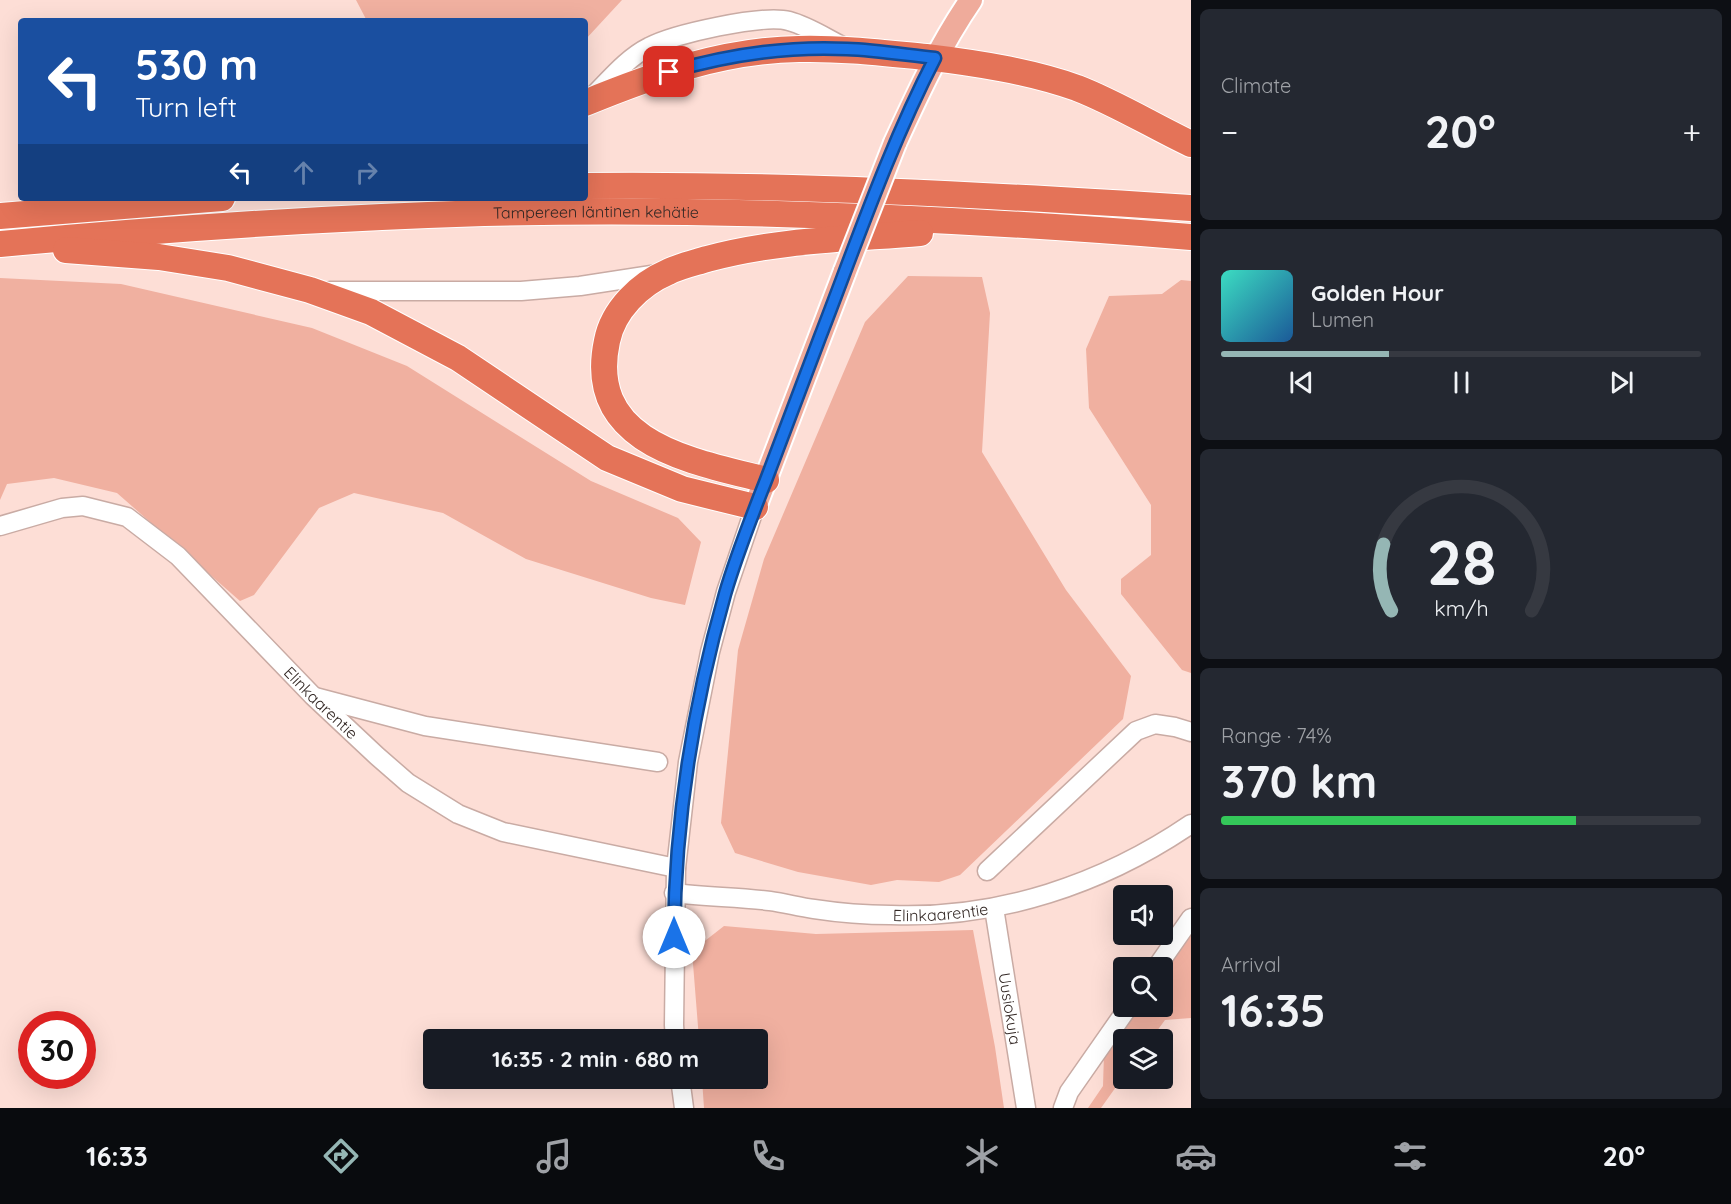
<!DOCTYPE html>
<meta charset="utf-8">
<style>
body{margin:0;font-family:Quicksand,sans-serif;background:#242831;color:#f1f3f6;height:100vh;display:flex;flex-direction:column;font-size:22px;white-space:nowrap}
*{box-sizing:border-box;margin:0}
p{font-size:20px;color:#9ea1a6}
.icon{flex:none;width:33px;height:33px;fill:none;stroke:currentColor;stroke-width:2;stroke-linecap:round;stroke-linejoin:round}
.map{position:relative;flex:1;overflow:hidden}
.side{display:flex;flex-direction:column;gap:9px;padding:9px;background:#0d0f14;width:540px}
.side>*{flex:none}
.banner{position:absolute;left:18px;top:18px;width:570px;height:183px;border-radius:6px;box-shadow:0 6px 24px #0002;background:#1a4fa0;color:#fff;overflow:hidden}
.tools{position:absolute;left:1113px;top:885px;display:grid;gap:12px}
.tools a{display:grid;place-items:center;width:60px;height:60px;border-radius:6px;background:#171b24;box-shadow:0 6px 24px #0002;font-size:30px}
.speed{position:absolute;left:18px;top:1011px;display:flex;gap:12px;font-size:30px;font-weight:700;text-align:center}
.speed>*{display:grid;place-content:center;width:78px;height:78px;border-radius:50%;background:#171b24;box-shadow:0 6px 24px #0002;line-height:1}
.speed .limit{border:9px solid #d22;background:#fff;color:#111}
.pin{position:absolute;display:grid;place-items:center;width:51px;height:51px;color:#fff;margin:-26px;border-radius:12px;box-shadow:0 3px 9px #0006}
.me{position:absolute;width:66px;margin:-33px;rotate:0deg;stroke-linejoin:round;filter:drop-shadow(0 0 4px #0008)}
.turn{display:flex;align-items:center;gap:21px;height:126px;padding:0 18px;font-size:27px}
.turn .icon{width:78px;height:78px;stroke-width:2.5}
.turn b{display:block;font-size:42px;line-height:51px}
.lanes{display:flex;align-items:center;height:57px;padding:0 18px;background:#0003;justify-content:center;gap:30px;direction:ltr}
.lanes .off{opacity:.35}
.big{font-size:45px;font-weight:800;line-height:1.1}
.side .widget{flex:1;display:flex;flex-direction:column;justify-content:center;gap:9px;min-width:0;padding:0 21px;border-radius:9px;background:#242831}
.side .dial{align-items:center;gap:0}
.dial svg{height:156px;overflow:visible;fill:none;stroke:#363941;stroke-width:7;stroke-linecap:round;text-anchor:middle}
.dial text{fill:#f1f3f6;stroke:none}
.song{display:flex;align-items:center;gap:18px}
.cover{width:72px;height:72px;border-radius:9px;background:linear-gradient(135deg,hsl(170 70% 55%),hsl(210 70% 35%))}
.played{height:6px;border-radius:3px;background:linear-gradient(90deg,#95b6b4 35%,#363941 35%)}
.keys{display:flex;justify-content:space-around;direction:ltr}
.heat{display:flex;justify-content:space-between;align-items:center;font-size:33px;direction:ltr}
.charge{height:9px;border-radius:4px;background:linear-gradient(90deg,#34c759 74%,#363941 0)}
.trip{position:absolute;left:423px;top:1029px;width:345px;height:60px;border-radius:6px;background:#171b24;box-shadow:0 6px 24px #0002;font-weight:800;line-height:60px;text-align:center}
.dock{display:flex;height:96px;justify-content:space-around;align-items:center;background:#090b0e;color:#9ea1a6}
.dock .icon{width:42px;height:42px}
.dock .on{color:#95b6b4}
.dock b{font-size:27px;color:#f1f3f6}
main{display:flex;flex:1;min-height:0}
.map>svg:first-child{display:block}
.green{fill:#f0b0a0}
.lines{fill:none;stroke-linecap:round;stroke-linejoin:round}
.minor-casing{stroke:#c9aba4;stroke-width:21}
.major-casing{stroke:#fff;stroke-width:26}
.highway-casing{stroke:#fff;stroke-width:28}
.minor{stroke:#fff;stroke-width:18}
.major{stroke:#efab9b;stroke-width:22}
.highway{stroke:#e47358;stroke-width:26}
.major-bridge-casing{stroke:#fff;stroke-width:26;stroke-linecap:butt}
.major-bridge{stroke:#efab9b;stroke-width:22}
.route-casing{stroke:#114b97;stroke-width:15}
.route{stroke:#1a73e8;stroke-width:10}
.labels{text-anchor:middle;stroke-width:4.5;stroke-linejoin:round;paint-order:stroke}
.street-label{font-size:16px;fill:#332825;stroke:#fcf0ec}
</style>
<main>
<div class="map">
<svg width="1191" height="1108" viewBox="0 0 1191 1108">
<rect width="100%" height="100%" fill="#fdded6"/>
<!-- green -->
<g class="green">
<path d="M 356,0 L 622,0 L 585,40 L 585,21 L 367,21 Z"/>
<path d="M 908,276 L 982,277 L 990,313 L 982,452 L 1066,590 L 1131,676 L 1123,719 L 960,875 L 939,882 L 897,880 L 871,885 L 798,872 L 735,853 L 721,823 L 738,650 L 764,559 L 865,322 Z"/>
<path d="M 0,278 L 121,284 L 312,328 L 407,366 L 591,481 L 678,518 L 701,542 L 685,605 L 651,598 L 526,559 L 443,513 L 354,493 L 319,508 L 254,595 L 240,601 L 117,493 L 54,478 L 7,484 L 0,500 Z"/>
<path d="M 1181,280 L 1191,281 L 1191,673 L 1182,670 L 1121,594 L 1121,579 L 1151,555 L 1151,505 L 1089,408 L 1086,349 L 1109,296 L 1162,294 Z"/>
<path d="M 724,926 L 816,934 L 973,930 L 995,1047 L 1004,1108 L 704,1108 L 702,1079 L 758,1078 L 758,1040 L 699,1039 L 692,951 Z"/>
<path d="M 1191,933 L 1191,1018 L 1165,1020 L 1151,1039 L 1124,1040 L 1123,1077 L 1101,1108 L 1088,1108 L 1103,1086 L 1104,1054 L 1138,1007 L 1162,1006 L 1163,972 Z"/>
</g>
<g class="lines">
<defs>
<g id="minor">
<path d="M 593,96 C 610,79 627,58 649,47 C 673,34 763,14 789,21 C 808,26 826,38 844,47"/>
<path d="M 330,291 L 521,291 L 580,286 L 658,274"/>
<path id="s1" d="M 0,526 L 62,508 L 83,506 L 127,517 L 178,556 L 313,696 L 377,756 L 408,783 L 458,814 L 503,832 L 676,868"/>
<path d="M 315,697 L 425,726 L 658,762"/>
<path d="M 987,871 L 1136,731 L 1155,724 L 1175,727 L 1191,732"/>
<path id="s2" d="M 674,893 C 706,897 738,897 770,901 C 785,903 799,907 814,909 C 840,913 866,915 891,915 C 999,919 1103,884 1191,824"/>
<path id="s3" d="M 994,908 L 1026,1108"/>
<path d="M 1156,968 L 1191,918"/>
<path d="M 675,1040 L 674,1025 L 676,868 L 688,762 L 710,652 L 726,592 L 755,507"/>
<path d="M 680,1078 L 684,1108"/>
<path d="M 1063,1108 L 1069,1092 L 1129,1006"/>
</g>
<g id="major">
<path d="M 895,143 C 918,93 940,45 971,0"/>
<path d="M 755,507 L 845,271"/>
</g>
<g id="highway">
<path d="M 585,103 C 653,75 724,50 799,49 C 842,48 884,53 926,57 C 976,63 1029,71 1077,88 C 1116,103 1153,126 1191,144"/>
<path d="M 585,186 C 787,184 989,195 1191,208"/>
<path d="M 0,216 L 222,198"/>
<path id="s4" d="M 0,244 C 161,229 323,218 484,213 C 720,207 956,218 1191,237"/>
<path d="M 66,250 L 159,257 L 228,268 L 310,290 L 371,312 L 458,358 L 607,458 L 682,489 L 755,507"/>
<path d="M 766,480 C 692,461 585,444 607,341 C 613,310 640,284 668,272 C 680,266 694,263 707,259 C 777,240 848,239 920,233"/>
</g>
</defs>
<!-- minor casing -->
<use href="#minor" class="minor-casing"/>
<!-- major casing -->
<use href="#major" class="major-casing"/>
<!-- highway casing -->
<use href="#highway" class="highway-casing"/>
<!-- minor -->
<use href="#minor" class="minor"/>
<!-- major -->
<use href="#major" class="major"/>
<!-- highway -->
<use href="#highway" class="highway"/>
<defs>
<path id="major-bridge" d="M 845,271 L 895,143"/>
</defs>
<!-- major-bridge casing -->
<use href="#major-bridge" class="major-bridge-casing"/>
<!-- major-bridge -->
<use href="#major-bridge" class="major-bridge"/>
</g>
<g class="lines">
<defs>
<path id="route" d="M 669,72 C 727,55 787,46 847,49 C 876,50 906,55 935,58 C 889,147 856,244 820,337 C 802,385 784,433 766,480 C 751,518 736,556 725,594 C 693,706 675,821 674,937"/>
</defs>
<!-- route casing -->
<use href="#route" class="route-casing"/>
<!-- route -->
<use href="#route" class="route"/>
</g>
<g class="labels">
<!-- street labels -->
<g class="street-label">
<text dy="6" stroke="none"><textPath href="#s4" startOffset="597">Tampereen läntinen kehätie</textPath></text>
<text dy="6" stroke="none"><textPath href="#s1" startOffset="400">Elinkaarentie</textPath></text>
<text dy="6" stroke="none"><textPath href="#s2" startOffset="268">Elinkaarentie</textPath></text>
<text dy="6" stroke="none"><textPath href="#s3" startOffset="102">Uusiokuja</textPath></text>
</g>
</g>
</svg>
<div class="tools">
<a><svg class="icon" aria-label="sound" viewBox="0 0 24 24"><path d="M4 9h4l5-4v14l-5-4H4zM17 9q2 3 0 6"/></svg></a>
<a><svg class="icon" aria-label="search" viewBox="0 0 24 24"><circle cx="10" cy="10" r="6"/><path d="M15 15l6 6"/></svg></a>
<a><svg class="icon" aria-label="layers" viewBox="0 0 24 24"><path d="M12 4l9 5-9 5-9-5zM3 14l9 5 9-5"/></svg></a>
</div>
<div class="speed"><div class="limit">30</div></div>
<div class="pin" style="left:669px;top:72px;background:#d93025"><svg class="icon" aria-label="arrive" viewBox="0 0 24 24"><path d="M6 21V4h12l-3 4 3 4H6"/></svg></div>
<svg class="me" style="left:674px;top:937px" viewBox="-20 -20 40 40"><circle r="19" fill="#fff"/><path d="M0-13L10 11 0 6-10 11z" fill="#1a73e8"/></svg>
<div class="trip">16:35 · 2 min · 680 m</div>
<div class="banner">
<div class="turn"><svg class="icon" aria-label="left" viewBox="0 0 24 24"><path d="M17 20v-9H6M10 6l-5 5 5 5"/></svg><div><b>530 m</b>Turn left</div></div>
<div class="lanes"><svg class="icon" aria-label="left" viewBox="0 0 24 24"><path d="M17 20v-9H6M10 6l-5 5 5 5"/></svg><svg class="icon off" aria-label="ahead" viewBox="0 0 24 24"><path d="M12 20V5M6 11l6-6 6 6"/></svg><svg class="icon off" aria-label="right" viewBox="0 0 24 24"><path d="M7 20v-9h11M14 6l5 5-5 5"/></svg></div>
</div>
</div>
<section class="side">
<div class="widget"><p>Climate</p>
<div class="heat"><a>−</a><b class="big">20°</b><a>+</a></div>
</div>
<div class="widget">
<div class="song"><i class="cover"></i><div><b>Golden Hour</b><p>Lumen</p></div></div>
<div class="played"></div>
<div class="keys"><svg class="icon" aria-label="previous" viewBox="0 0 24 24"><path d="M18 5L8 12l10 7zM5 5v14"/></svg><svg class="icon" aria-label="pause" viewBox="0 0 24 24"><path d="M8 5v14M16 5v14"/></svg><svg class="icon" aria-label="next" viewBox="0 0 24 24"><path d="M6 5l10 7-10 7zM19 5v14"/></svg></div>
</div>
<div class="widget dial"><svg viewBox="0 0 100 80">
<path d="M14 69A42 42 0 1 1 86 69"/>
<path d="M14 69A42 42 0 0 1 10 35" stroke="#95b6b4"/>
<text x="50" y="56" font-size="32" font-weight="700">28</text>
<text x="50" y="72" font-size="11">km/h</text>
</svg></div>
<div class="widget"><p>Range · 74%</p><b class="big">370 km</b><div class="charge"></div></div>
<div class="widget"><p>Arrival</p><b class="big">16:35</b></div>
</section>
</main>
<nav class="dock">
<b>16:33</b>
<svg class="icon on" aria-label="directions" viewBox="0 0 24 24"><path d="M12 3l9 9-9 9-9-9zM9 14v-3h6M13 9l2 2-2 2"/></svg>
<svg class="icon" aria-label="music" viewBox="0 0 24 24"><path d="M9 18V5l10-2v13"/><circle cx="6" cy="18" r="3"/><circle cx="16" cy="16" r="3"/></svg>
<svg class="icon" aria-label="phone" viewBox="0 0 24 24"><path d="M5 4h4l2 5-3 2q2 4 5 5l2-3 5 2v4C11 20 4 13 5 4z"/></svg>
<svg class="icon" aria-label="climate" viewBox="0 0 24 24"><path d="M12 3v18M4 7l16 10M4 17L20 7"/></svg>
<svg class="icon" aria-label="car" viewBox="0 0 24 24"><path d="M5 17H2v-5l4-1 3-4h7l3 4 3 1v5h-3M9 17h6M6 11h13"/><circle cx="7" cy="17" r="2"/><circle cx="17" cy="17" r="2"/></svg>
<svg class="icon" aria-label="filters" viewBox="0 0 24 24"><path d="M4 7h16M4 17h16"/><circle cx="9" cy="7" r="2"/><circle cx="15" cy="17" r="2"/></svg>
<b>20°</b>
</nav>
